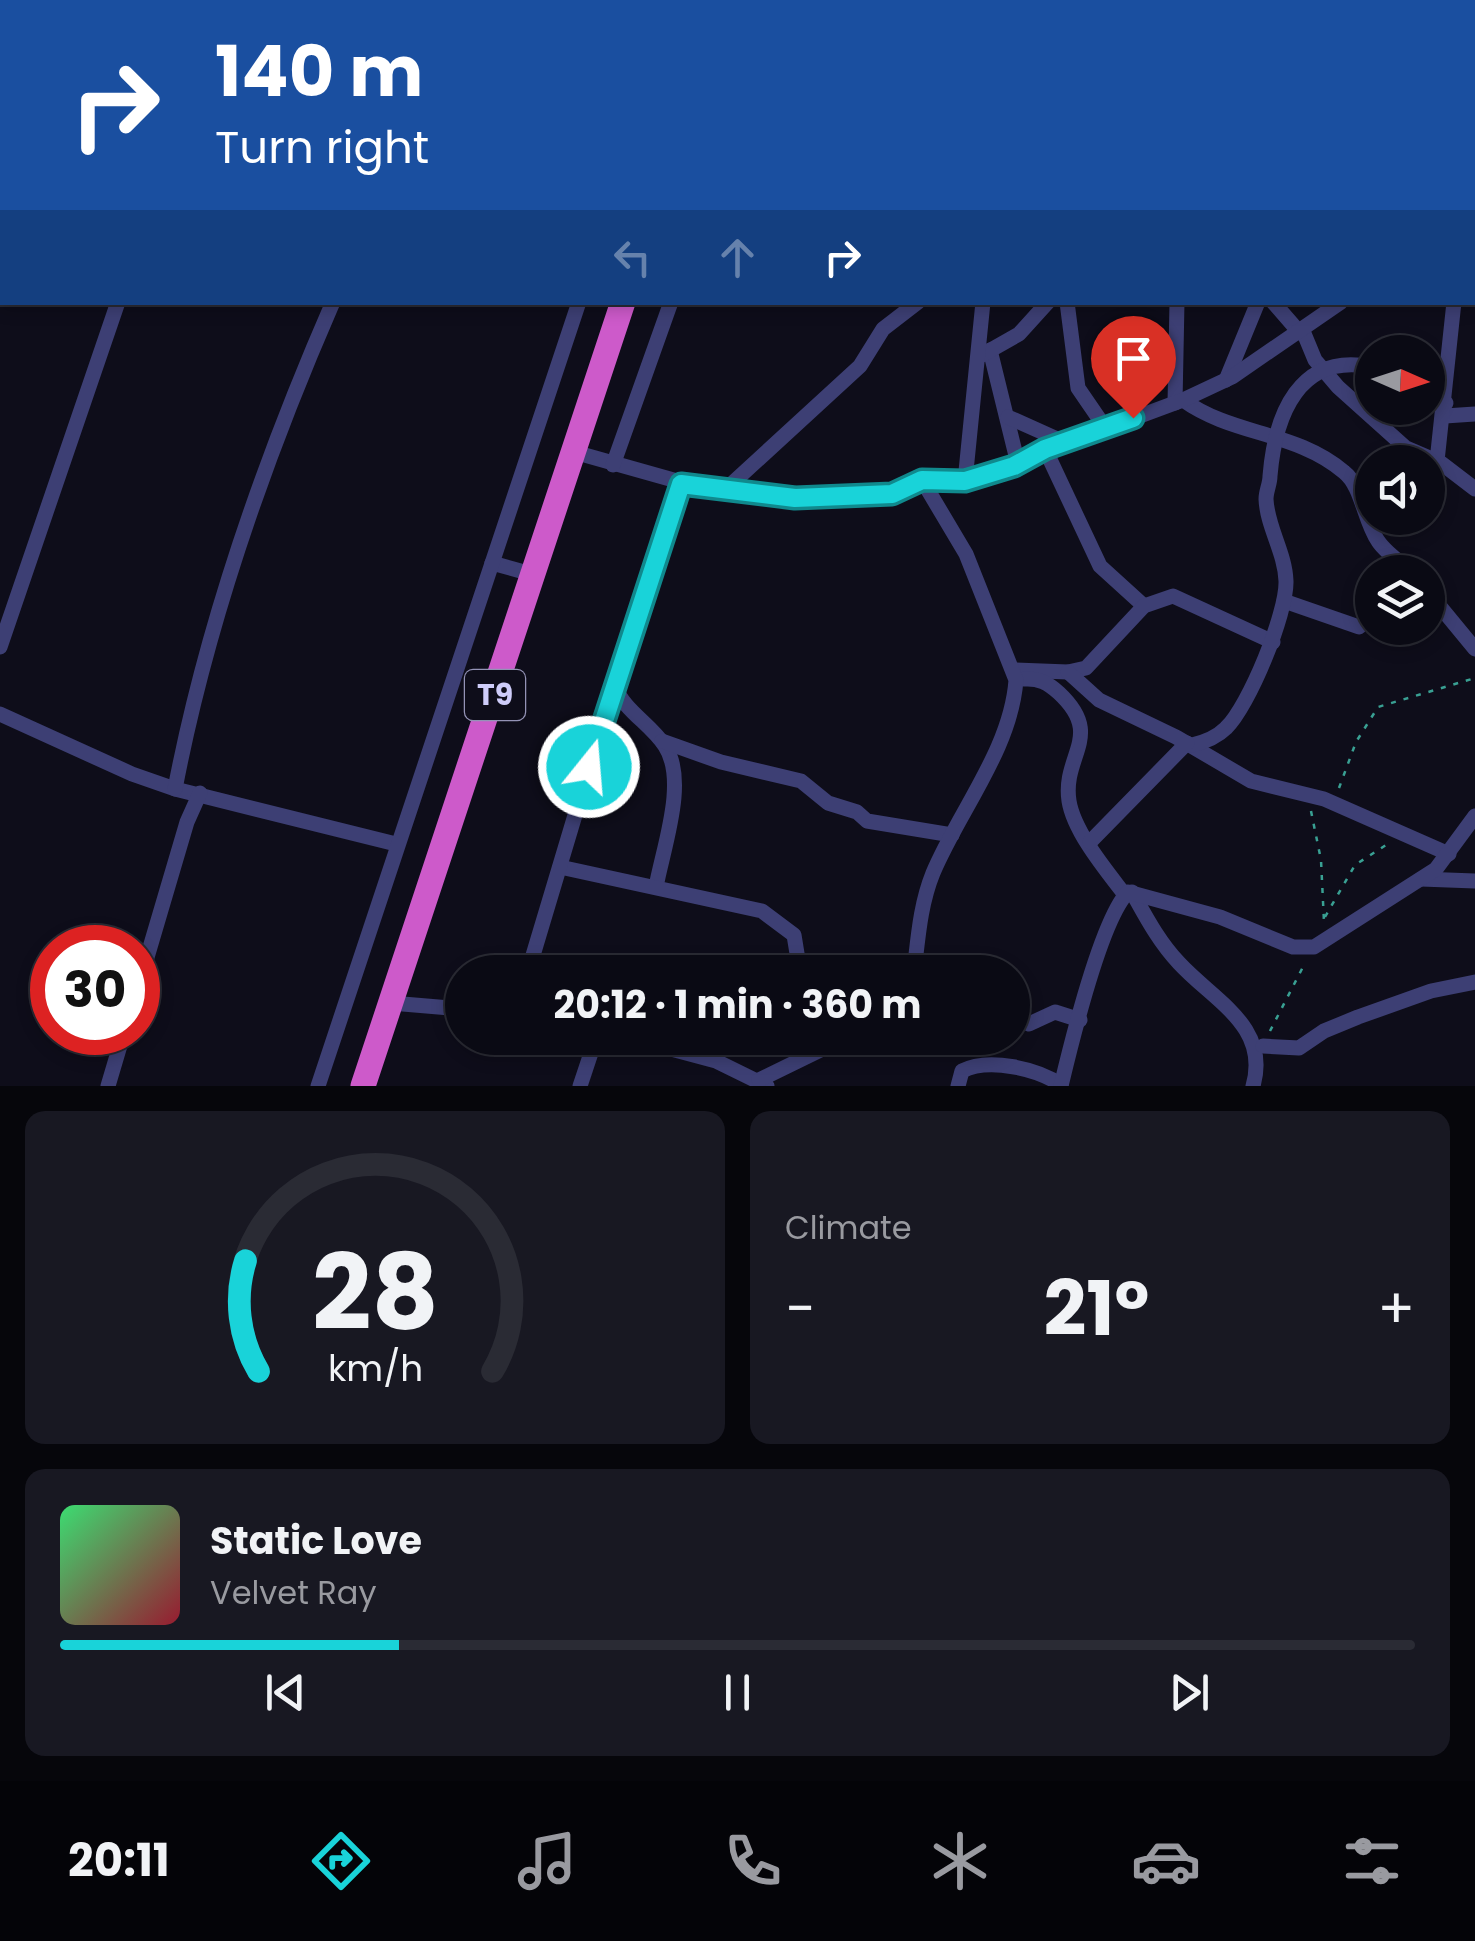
<!DOCTYPE html>
<meta charset="utf-8">
<style>
body{margin:0;font-family:Poppins,sans-serif;background:#181822;color:#f1f3f6;height:100vh;display:flex;flex-direction:column;font-size:38px;white-space:nowrap}
*{box-sizing:border-box;margin:0}
p{font-size:32px;color:#999aa0}
.icon{flex:none;width:55px;height:55px;fill:none;stroke:currentColor;stroke-width:2;stroke-linecap:round;stroke-linejoin:round}
.map{position:relative;height:1086px;overflow:hidden}
.details{display:flex;flex-direction:column;gap:25px;padding:25px;background:#06060b;flex:1}
.details>*{flex:none}
.banner{position:absolute;left:0px;top:0px;width:1475px;height:305px;box-shadow:0 5px 15px #0003,0 0 0 2px #2a2b34;background:#1a4fa0;color:#fff;overflow:hidden}
.needle{width:65px;rotate:93deg}
.fabs{position:absolute;left:1355px;top:335px;display:grid;gap:20px}
.fabs a{display:grid;place-items:center;width:90px;height:90px;border-radius:50%;background:#0a0a14;box-shadow:0 5px 15px #0003,0 0 0 2px #2a2b34;font-size:50px}
.speed{position:absolute;left:30px;top:925px;display:flex;gap:20px;font-size:50px;font-weight:700;text-align:center}
.speed>*{display:grid;place-content:center;width:130px;height:130px;border-radius:50%;background:#0a0a14;box-shadow:0 5px 15px #0003,0 0 0 2px #2a2b34;line-height:1}
.speed .limit{border:15px solid #d22;background:#fff;color:#111}
.pin{position:absolute;display:grid;place-items:center;width:85px;height:85px;color:#fff;margin:-102px -42px;border-radius:50% 50% 50% 0;rotate:-45deg;box-shadow:0 0 10px #0007}
.pin .icon{rotate:45deg}
.me{position:absolute;width:110px;margin:-55px;rotate:17deg;stroke-linejoin:round;filter:drop-shadow(0 0 8px #0008)}
.turn{display:flex;align-items:center;gap:35px;height:210px;padding:0 50px;font-size:45px}
.turn .icon{width:130px;height:130px;stroke-width:2.5}
.turn b{display:block;font-size:70px;line-height:85px}
.lanes{display:flex;align-items:center;height:95px;padding:0 50px;background:#0003;justify-content:center;gap:50px;direction:ltr}
.lanes .off{opacity:.35}
.big{font-size:75px;font-weight:700;line-height:1.1}
.details .widget{flex:1;display:flex;flex-direction:column;justify-content:center;gap:15px;min-width:0;padding:0 35px;border-radius:20px;background:#181822}
.details .dial{align-items:center;gap:0}
.dial svg{height:260px;overflow:visible;fill:none;stroke:#2a2b34;stroke-width:7;stroke-linecap:round;text-anchor:middle}
.dial text{fill:#f1f3f6;stroke:none}
.song{display:flex;align-items:center;gap:30px}
.cover{width:120px;height:120px;border-radius:15px;background:linear-gradient(135deg,hsl(140 70% 55%),hsl(350 70% 35%))}
.played{height:10px;border-radius:5px;background:linear-gradient(90deg,#19d3d9 25%,#2a2b34 25%)}
.keys{display:flex;justify-content:space-around;direction:ltr}
.heat{display:flex;justify-content:space-between;align-items:center;font-size:55px;direction:ltr}
.details .tiles{flex:1;display:grid;gap:25px;grid-template-columns:1fr 1fr}
.widget:last-child{grid-column:span 2}
.trip{position:absolute;left:445px;top:955px;width:585px;height:100px;border-radius:50px;background:#0a0a14;box-shadow:0 5px 15px #0003,0 0 0 2px #2a2b34;font-weight:700;line-height:100px;text-align:center}
.menu{display:flex;height:160px;justify-content:space-around;align-items:center;background:#040408;color:#999aa0}
.menu .icon{width:70px;height:70px}
.menu .active{color:#19d3d9}
.menu b{font-size:45px;color:#f1f3f6}
.map>svg:first-child{display:block}
.lines{fill:none;stroke-linecap:round;stroke-linejoin:round}
.path{stroke:#39a093;stroke-width:2.5;stroke-dasharray:5 8;stroke-linecap:butt}
.minor{stroke:#3d3f74;stroke-width:15}
.trunk{stroke:#cd5aca;stroke-width:25}
.route-casing{stroke:#10898d;stroke-width:25}
.route{stroke:#19d3d9;stroke-width:18}
.labels{text-anchor:middle;stroke-width:10;stroke-linejoin:round;paint-order:stroke}
.shield{fill:#0e0d1a;stroke:#9493b6;stroke-width:2.5}
.shield-label{font-size:30px;font-weight:bold;fill:#ceccf9}
</style>
<div class="map">
<svg width="1475" height="1086" viewBox="0 0 1475 1086">
<rect width="100%" height="100%" fill="#0e0d1a"/>
<g class="lines">
<!-- path -->
<g class="path">
<path d="M 1472,18 L 1475,17"/>
<path d="M 1472,58 L 1475,58"/>
<path d="M 1472,65 L 1475,68"/>
<path d="M 1339,788 L 1356,742 L 1378,707 L 1475,678"/>
<path d="M 1311,811 L 1321,860 L 1324,922"/>
<path d="M 1325,917 L 1355,865 L 1386,845"/>
<path d="M 1270,1031 L 1305,963"/>
</g>
<!-- minor -->
<g class="minor">
<path d="M 110,0 L 116,2"/>
<path d="M 1073,0 L 1082,2"/>
<path d="M 1414,0 L 1417,2"/>
<path d="M 291,2 L 291,0"/>
<path d="M 442,2 L 443,0"/>
<path d="M 678,2 L 679,0"/>
<path d="M 772,2 L 773,0"/>
<path d="M 1270,2 L 1271,0"/>
<path d="M 1324,2 L 1326,0"/>
<path d="M 0,167 L 2,168"/>
<path d="M 1472,206 L 1475,204"/>
<path d="M 1067,302 L 1078,388 L 1102,423"/>
<path d="M 1273,302 L 1300,333"/>
<path d="M 1303,331 L 1315,360 L 1338,387 L 1406,448 L 1441,463 L 1475,489"/>
<path d="M 990,350 L 1018,464"/>
<path d="M 982,355 L 1019,334 L 1048,302"/>
<path d="M 1226,380 L 1258,302"/>
<path d="M 1428,392 L 1446,403"/>
<path d="M 1183,400 C 1233,436 1296,431 1344,472 C 1362,486 1364,521 1378,541 C 1386,553 1401,563 1412,572"/>
<path d="M 1175,403 L 1177,302"/>
<path d="M 1445,416 L 1475,414"/>
<path d="M 1008,417 L 1064,442"/>
<path d="M 1045,449 L 1100,566 L 1144,606"/>
<path d="M 574,452 L 709,490 L 795,498 L 892,494 L 922,480 L 965,481 L 1183,400 L 1232,377 L 1341,302"/>
<path d="M 1437,461 L 1454,302"/>
<path d="M 613,465 L 671,302"/>
<path d="M 965,481 L 983,302"/>
<path d="M 726,489 L 860,366 L 883,329 L 918,302"/>
<path d="M 492,563 L 535,575"/>
<path d="M 1428,592 L 1475,649"/>
<path d="M 1284,601 L 1359,627"/>
<path d="M 0,647 L 118,302"/>
<path d="M 1014,670 L 1068,672 L 1086,668 L 1144,606 L 1173,596 L 1273,642"/>
<path d="M 1068,672 L 1099,700 L 1176,737 L 1251,781 L 1324,799 L 1449,854"/>
<path d="M 1024,679 C 1039,678 1048,683 1059,693 C 1105,736 1062,755 1069,801 C 1074,832 1106,870 1125,895"/>
<path d="M 614,685 C 625,712 650,723 665,746 C 688,781 663,848 656,887"/>
<path d="M 0,714 L 132,774 L 175,789 L 396,844"/>
<path d="M 662,741 L 721,762 L 801,781 L 828,803 L 857,812 L 867,821 L 952,835"/>
<path d="M 1192,745 C 1205,742 1216,738 1226,728 C 1249,706 1287,613 1286,581 C 1285,552 1267,527 1266,499 C 1266,491 1270,484 1270,476 C 1275,415 1299,352 1372,367"/>
<path d="M 175,789 C 207,622 265,458 333,302"/>
<path d="M 1090,842 L 1187,743"/>
<path d="M 560,867 L 762,911 L 794,935 L 800,972"/>
<path d="M 1421,879 L 1475,881"/>
<path d="M 1132,892 C 1146,917 1159,942 1179,963 C 1214,1001 1270,1026 1253,1086"/>
<path d="M 528,972 L 614,685 L 681,485"/>
<path d="M 914,972 C 918,939 920,905 933,873 C 959,811 1011,749 1016,680 L 966,554 L 922,480"/>
<path d="M 138,988 L 187,822 L 200,793"/>
<path d="M 391,1003 L 462,1009"/>
<path d="M 1012,1017 L 1029,1024 L 1055,1012 L 1080,1020"/>
<path d="M 630,1038 L 716,1061 L 767,1086"/>
<path d="M 1263,1046 L 1299,1048 L 1324,1031 L 1358,1017 L 1431,991 L 1475,982"/>
<path d="M 759,1080 L 845,1038"/>
<path d="M 108,1086 L 124,1032"/>
<path d="M 318,1086 L 579,302"/>
<path d="M 580,1086 L 596,1038"/>
<path d="M 958,1086 L 962,1071 C 989,1057 1038,1069 1061,1085"/>
<path d="M 1061,1086 C 1071,1044 1101,920 1128,892 L 1220,917 L 1293,947 L 1314,947 L 1436,869 L 1475,816"/>
</g>
<!-- trunk -->
<g class="trunk">
<path d="M 720,2 L 721,0"/>
<path d="M 363,1086 L 623,302"/>
</g>
</g>
<g class="lines">
<defs>
<path id="route" d="M 589,767 L 681,484 L 795,498 L 892,494 L 922,480 L 965,481 L 1014,466 L 1045,449 L 1133,418"/>
</defs>
<!-- route casing -->
<use href="#route" class="route-casing"/>
<!-- route -->
<use href="#route" class="route"/>
</g>
<g class="labels">
<!-- shield labels -->
<rect class="shield" x="465" y="670" width="60" height="50" rx="8"/>
<g class="shield-label">
<text x="495" y="705">T9</text>
</g>
</g>
</svg>
<div class="fabs">
<a><svg class="needle" viewBox="-14 -14 28 28"><path d="M0-13l5 13h-10z" fill="#e53935"/><path d="M0 13l5-13h-10z" fill="#999aa0"/></svg></a>
<a><svg class="icon" aria-label="sound" viewBox="0 0 24 24"><path d="M4 9h4l5-4v14l-5-4H4zM17 9q2 3 0 6"/></svg></a>
<a><svg class="icon" aria-label="layers" viewBox="0 0 24 24"><path d="M12 4l9 5-9 5-9-5zM3 14l9 5 9-5"/></svg></a>
</div>
<div class="speed"><div class="limit">30</div></div>
<div class="pin" style="left:1133px;top:418px;background:#d93025"><svg class="icon" aria-label="arrive" viewBox="0 0 24 24"><path d="M6 21V4h12l-3 4 3 4H6"/></svg></div>
<svg class="me" style="left:589px;top:767px" viewBox="-20 -20 40 40"><circle r="17" fill="#19d3d9" stroke="#fff" stroke-width="3"/><path d="M0-11L8 9 0 5-8 9z" fill="#fff"/></svg>
<div class="trip">20:12 · 1 min · 360 m</div>
<div class="banner">
<div class="turn"><svg class="icon" aria-label="right" viewBox="0 0 24 24"><path d="M7 20v-9h11M14 6l5 5-5 5"/></svg><div><b>140 m</b>Turn right</div></div>
<div class="lanes"><svg class="icon off" aria-label="left" viewBox="0 0 24 24"><path d="M17 20v-9H6M10 6l-5 5 5 5"/></svg><svg class="icon off" aria-label="ahead" viewBox="0 0 24 24"><path d="M12 20V5M6 11l6-6 6 6"/></svg><svg class="icon" aria-label="right" viewBox="0 0 24 24"><path d="M7 20v-9h11M14 6l5 5-5 5"/></svg></div>
</div>
</div>
<section class="details">
<div class="tiles">
<div class="widget dial"><svg viewBox="0 0 100 80">
<path d="M14 69A42 42 0 1 1 86 69"/>
<path d="M14 69A42 42 0 0 1 10 35" stroke="#19d3d9"/>
<text x="50" y="56" font-size="32" font-weight="700">28</text>
<text x="50" y="72" font-size="11">km/h</text>
</svg></div>
<div class="widget"><p>Climate</p>
<div class="heat"><a>−</a><b class="big">21°</b><a>+</a></div>
</div>
<div class="widget">
<div class="song"><i class="cover"></i><div><b>Static Love</b><p>Velvet Ray</p></div></div>
<div class="played"></div>
<div class="keys"><svg class="icon" aria-label="previous" viewBox="0 0 24 24"><path d="M18 5L8 12l10 7zM5 5v14"/></svg><svg class="icon" aria-label="pause" viewBox="0 0 24 24"><path d="M8 5v14M16 5v14"/></svg><svg class="icon" aria-label="next" viewBox="0 0 24 24"><path d="M6 5l10 7-10 7zM19 5v14"/></svg></div>
</div>
</div>
</section>
<nav class="menu">
<b>20:11</b>
<svg class="icon active" aria-label="directions" viewBox="0 0 24 24"><path d="M12 3l9 9-9 9-9-9zM9 14v-3h6M13 9l2 2-2 2"/></svg>
<svg class="icon" aria-label="music" viewBox="0 0 24 24"><path d="M9 18V5l10-2v13"/><circle cx="6" cy="18" r="3"/><circle cx="16" cy="16" r="3"/></svg>
<svg class="icon" aria-label="phone" viewBox="0 0 24 24"><path d="M5 4h4l2 5-3 2q2 4 5 5l2-3 5 2v4C11 20 4 13 5 4z"/></svg>
<svg class="icon" aria-label="climate" viewBox="0 0 24 24"><path d="M12 3v18M4 7l16 10M4 17L20 7"/></svg>
<svg class="icon" aria-label="car" viewBox="0 0 24 24"><path d="M5 17H2v-5l4-1 3-4h7l3 4 3 1v5h-3M9 17h6M6 11h13"/><circle cx="7" cy="17" r="2"/><circle cx="17" cy="17" r="2"/></svg>
<svg class="icon" aria-label="filters" viewBox="0 0 24 24"><path d="M4 7h16M4 17h16"/><circle cx="9" cy="7" r="2"/><circle cx="15" cy="17" r="2"/></svg>
</nav>
